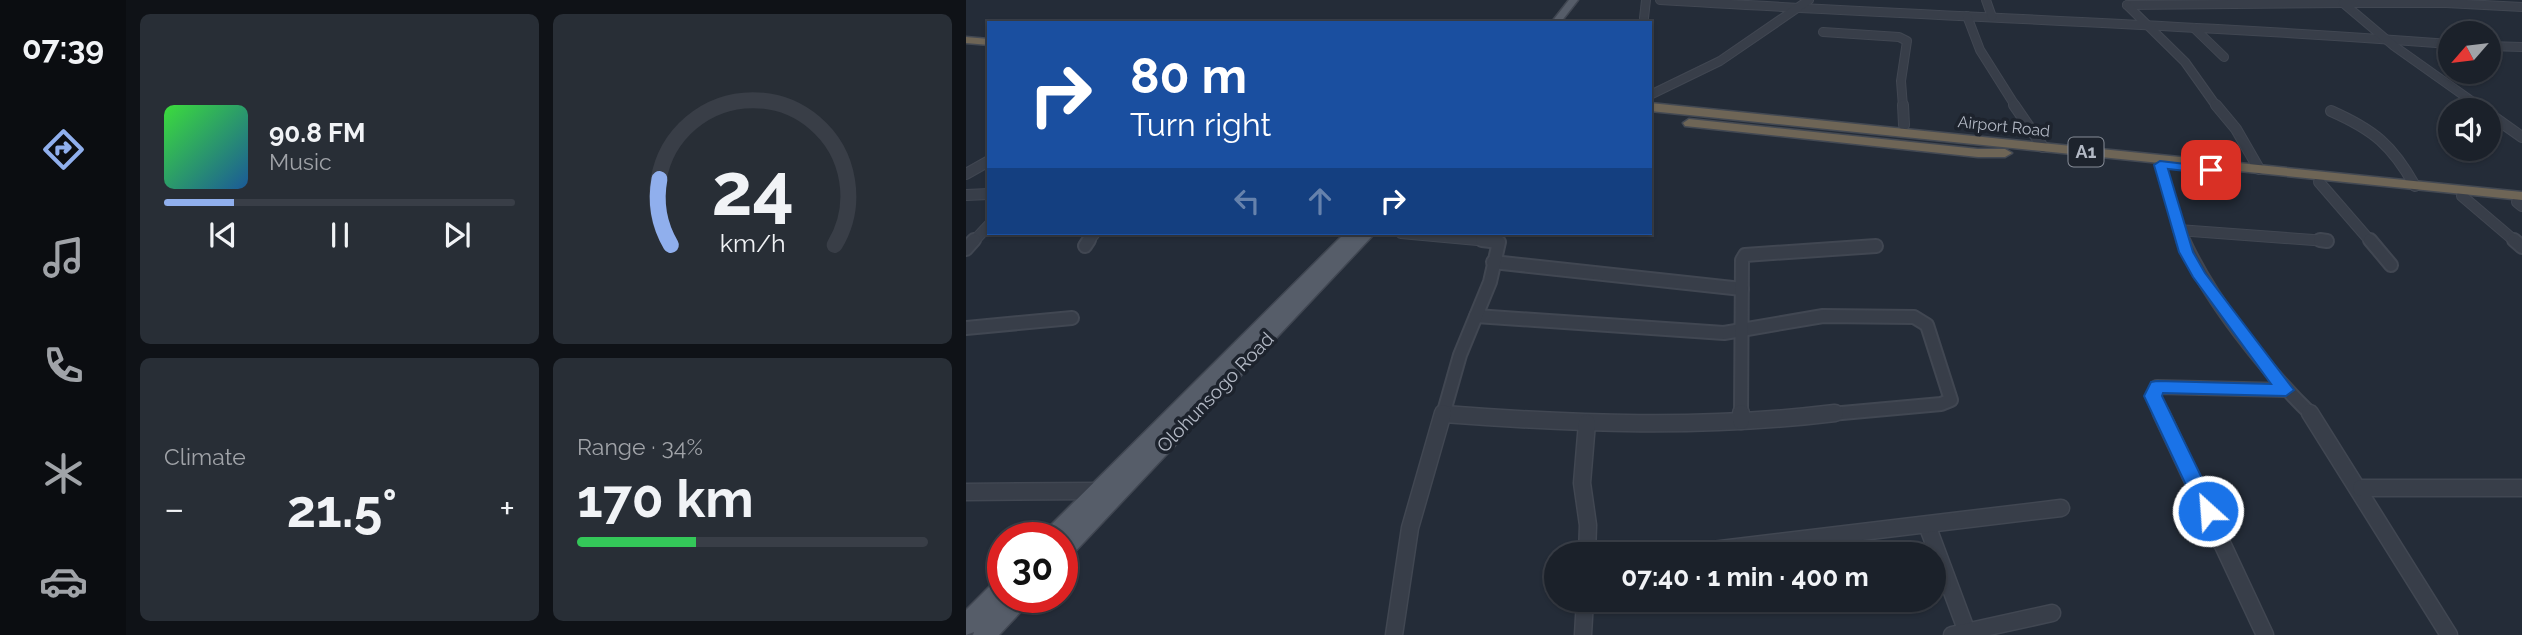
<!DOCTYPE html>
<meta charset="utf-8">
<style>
body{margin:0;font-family:Raleway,sans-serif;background:#282e36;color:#f1f3f6;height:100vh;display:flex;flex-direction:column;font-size:26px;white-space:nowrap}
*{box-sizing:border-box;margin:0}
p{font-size:23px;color:#a0a3a8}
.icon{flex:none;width:38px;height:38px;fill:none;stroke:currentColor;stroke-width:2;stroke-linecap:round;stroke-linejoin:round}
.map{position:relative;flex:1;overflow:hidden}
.details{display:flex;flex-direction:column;gap:14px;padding:14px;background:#0f1217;width:840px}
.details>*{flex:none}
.banner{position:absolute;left:21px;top:21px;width:665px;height:214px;border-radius:0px;box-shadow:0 2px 5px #0004,0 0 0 2px #393e47;background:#1a4fa0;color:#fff;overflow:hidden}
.needle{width:46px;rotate:242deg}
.tools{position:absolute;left:1472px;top:21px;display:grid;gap:14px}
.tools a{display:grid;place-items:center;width:63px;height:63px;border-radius:50%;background:#1b212a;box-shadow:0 2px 5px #0004,0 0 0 2px #393e47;font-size:35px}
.speed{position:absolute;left:21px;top:522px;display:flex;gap:14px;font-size:35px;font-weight:700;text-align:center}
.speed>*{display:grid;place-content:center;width:91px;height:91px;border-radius:50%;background:#1b212a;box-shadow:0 2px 5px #0004,0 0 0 2px #393e47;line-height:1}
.speed .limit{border:10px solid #d22;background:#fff;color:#111}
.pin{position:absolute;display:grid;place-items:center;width:60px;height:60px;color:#fff;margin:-30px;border-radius:14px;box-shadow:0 4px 10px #0006}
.me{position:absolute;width:77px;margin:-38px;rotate:334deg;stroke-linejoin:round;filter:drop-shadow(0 0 5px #0008)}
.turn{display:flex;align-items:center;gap:24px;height:147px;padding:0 28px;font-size:32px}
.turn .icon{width:91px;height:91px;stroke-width:2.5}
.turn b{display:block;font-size:49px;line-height:60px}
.lanes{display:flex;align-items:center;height:66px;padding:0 28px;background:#0003;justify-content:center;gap:35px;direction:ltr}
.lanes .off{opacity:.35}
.big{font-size:52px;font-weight:700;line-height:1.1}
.details .widget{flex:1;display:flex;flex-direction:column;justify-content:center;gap:10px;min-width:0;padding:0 24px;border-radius:10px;background:#282e36}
.details .dial{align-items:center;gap:0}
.dial svg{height:182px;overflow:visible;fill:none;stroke:#393e47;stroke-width:7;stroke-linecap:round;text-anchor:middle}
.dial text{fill:#f1f3f6;stroke:none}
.song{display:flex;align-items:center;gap:21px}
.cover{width:84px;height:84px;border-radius:10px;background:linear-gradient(135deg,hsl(120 70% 55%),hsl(210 70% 35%))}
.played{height:7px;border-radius:4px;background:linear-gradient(90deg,#90afed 20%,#393e47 20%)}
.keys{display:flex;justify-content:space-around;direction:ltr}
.heat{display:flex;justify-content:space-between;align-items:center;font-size:38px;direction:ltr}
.charge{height:10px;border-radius:5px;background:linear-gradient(90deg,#34c759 34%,#393e47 0)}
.details .tiles{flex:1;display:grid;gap:14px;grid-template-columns:repeat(2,1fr)}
.trip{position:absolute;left:578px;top:542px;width:402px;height:70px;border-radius:35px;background:#1b212a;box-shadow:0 2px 5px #0004,0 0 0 2px #393e47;font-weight:700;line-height:70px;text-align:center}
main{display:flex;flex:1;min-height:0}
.tab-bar{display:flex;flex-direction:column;width:126px;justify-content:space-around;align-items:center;background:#0b0d11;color:#a0a3a8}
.tab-bar .icon{width:49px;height:49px}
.tab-bar .active{color:#90afed}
.tab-bar b{font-size:32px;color:#f1f3f6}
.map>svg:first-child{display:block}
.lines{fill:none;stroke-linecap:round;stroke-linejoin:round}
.minor-far3-casing{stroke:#414752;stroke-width:10}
.minor-far2-casing{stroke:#414752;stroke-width:12}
.minor-far1-casing{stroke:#414752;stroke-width:16}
.minor-casing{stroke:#414752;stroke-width:19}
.major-casing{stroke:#414752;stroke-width:3}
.highway-casing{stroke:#434953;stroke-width:3}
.minor-far3{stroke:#383e49;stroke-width:8}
.minor-far2{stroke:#383e49;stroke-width:10}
.minor-far1{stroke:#383e49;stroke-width:12}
.minor{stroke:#383e49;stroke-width:16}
.major{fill:#565d69;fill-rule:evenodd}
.highway{fill:#6e6556;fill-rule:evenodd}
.route{fill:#1a73e8;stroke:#114b97;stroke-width:2}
.labels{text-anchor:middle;stroke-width:7;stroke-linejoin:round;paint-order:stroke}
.far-street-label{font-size:16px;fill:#b3b9c5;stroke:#1d232d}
.shield{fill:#1d232d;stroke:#868c97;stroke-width:2}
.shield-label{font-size:18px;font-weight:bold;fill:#b3b9c5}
.street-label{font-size:19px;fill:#b3b9c5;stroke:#1d232d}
</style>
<main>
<nav class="tab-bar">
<b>07:39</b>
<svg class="icon active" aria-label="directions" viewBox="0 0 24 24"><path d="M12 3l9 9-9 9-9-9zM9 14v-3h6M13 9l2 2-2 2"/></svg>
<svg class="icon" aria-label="music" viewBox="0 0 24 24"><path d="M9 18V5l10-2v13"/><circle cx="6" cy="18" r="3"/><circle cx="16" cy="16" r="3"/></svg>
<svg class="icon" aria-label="phone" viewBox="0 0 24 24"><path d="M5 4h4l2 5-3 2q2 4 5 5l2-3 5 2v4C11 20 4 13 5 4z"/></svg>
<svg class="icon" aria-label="climate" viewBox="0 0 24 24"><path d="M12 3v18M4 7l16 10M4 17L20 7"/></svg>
<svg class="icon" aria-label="car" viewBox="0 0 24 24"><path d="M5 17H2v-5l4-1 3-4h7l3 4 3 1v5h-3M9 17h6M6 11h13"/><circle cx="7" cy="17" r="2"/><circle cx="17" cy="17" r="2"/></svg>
</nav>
<section class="details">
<div class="tiles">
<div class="widget">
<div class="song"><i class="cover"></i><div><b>90.8 FM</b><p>Music</p></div></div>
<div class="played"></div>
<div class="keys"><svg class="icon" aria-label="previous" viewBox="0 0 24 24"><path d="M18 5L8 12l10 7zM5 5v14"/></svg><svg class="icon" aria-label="pause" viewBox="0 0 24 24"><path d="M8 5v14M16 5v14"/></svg><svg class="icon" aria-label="next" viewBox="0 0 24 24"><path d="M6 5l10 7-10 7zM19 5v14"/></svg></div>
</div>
<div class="widget dial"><svg viewBox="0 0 100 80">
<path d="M14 69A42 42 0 1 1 86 69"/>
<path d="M14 69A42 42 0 0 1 9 40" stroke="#90afed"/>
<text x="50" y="56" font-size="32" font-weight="700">24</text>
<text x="50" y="72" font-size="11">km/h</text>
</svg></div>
<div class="widget"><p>Climate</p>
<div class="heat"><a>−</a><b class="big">21.5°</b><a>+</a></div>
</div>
<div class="widget"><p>Range · 34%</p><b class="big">170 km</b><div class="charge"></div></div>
</div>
</section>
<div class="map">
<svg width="1556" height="635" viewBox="0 0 1556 635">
<rect width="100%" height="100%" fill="#242c38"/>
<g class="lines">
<defs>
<g id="minor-far3">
<path d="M 694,0 C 957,16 1221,24 1484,44"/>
<path d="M 1020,0 L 1026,17"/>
<path d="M 1161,5 L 1377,3"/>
<path d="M 1161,5 L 1219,62 L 1251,107"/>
<path d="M 1001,16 L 1014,50 L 1050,107"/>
<path d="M 678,18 L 680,0"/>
<path d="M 1228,28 L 1258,57"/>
<path d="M 857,32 L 933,37 L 941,41 L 935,81 L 937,107"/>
<path d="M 1522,46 L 1556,47"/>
<path d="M 684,95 L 754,61 L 843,0"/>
<path d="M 1514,107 L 1428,46 L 1377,3 L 1480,3 L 1556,7"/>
</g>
<g id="minor-far2">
<path d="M 937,105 L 938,125"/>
<path d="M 1048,105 L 1077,147"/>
<path d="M 1250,105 L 1270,129 L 1293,169"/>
<path d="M 1511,105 L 1518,110"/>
<path d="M 1365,111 C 1408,130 1426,145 1449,186"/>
<path d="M 1522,113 L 1556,137"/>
<path d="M 1194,165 L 1218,242"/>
<path d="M 0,174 L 23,161"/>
<path d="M 1353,182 L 1405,242"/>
<path d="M 0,195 L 23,194"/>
<path d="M 1496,196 L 1550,242"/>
<path d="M 1551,202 L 1556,206"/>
<path d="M 1212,230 L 1361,241"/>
<path d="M 435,233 L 533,242"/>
<path d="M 7,242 L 23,225"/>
<path d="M 122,242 L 129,233"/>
</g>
<g id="minor-far1">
<path d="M 1217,240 C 1243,298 1300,371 1346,415"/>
<path d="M 1354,240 L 1361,241"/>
<path d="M 1404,240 L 1425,265"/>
<path d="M 1548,240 L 1556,247"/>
<path d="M 119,246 L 123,240"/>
<path d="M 0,249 L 8,240"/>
<path d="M 527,262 L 776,289"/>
<path d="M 510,316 L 758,333 L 857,316 L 948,317 L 961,325 L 985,400 L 975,404 L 854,415"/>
<path d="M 0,328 L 106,318"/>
<path d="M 478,414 L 492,415"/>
<path d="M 477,415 L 494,355 L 524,282 L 533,242 L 516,240"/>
<path d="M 775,415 L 776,260 L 779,255 L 910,246"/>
<path d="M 1196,415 L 1187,396 L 1191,387 L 1320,390"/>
</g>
<g id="minor">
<path d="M 1195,413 L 1299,635"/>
<path d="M 1344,413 L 1483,635"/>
<path d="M 478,414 C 609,424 739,429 869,413"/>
<path d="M 775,421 L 775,413"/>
<path d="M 621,423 L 616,483 L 622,525 L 621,555"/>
<path d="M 1395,488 L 1556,488"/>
<path d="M 0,492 L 132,491"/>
<path d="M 961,525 L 1001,632"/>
<path d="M 705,555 L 1095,508"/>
<path d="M 428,635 L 444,528 L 477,413"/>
<path d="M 617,635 L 619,600"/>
<path d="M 986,635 L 1086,613"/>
</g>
<g id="major">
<path d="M 603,0 L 612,0 L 594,23 L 585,23 Z"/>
<path d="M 379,233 L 409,233 L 103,558 L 96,561 L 96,537 L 76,537 L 79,531 Z"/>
<path d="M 37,579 L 37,597 L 65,597 L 62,604 L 33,635 L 7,635 L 8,632 L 0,635 L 0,610 L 29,581 Z"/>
</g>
<g id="highway">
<path d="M 0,37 L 23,39 L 23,45 L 0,43 Z"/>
<path d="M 684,103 L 1556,192 L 1556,200 L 684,111 Z"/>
<path d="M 723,119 L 1012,149 L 1039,149 L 1046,153 L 1039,157 L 1012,157 L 719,126 L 717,123 Z"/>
</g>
</defs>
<!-- minor-far3 casing -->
<use href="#minor-far3" class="minor-far3-casing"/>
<!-- minor-far2 casing -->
<use href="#minor-far2" class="minor-far2-casing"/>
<!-- minor-far1 casing -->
<use href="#minor-far1" class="minor-far1-casing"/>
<!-- minor casing -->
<use href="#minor" class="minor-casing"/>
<!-- major casing -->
<use href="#major" class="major-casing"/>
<!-- highway casing -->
<use href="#highway" class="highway-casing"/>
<!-- minor-far3 -->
<use href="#minor-far3" class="minor-far3"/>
<!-- minor-far2 -->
<use href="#minor-far2" class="minor-far2"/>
<!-- minor-far1 -->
<use href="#minor-far1" class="minor-far1"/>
<!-- minor -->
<use href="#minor" class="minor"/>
<!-- major -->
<use href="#major" class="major"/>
<!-- highway -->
<use href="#highway" class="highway"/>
</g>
<!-- route -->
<path class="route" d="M 1194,161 L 1245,167 L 1251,170 L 1245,174 L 1202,169 L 1227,252 L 1239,273 L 1328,390 L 1320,396 L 1197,393 L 1196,396 L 1252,511 L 1249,517 L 1242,519 L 1235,517 L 1178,396 L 1185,382 L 1191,381 L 1305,384 L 1227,277 L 1213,252 L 1188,165 Z"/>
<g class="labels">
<!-- far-street labels -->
<g class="far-street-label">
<text transform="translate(1038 126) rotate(6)" y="6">Airport Road</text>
</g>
<!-- shield labels -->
<rect class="shield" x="1102.5" y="137.5" width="35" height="29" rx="5"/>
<g class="shield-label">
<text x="1120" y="158">A1</text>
</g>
<!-- street labels -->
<g class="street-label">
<text transform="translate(249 392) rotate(-46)" y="7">Olohunsogo Road</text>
</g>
</g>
</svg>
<div class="tools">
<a><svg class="needle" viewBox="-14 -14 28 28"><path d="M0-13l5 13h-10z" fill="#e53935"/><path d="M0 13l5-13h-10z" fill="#a0a3a8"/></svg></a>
<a><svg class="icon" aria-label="sound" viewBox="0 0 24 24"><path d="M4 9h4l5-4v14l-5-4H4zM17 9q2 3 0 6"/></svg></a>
</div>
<div class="speed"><div class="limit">30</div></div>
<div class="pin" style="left:1245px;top:170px;background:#d93025"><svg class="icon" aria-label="arrive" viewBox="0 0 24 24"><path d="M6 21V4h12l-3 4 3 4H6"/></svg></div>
<svg class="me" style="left:1242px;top:511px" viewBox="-20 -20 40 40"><circle r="17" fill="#1a73e8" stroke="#fff" stroke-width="3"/><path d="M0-11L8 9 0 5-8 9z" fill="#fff"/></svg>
<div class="trip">07:40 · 1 min · 400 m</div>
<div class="banner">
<div class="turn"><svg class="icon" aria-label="right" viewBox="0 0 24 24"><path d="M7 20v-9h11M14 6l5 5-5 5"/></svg><div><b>80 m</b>Turn right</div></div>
<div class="lanes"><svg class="icon off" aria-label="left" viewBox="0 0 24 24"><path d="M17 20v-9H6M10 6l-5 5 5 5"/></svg><svg class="icon off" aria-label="ahead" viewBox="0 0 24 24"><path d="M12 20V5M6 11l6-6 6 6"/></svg><svg class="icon" aria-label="right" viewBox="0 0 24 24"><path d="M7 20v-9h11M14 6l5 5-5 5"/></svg></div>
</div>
</div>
</main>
